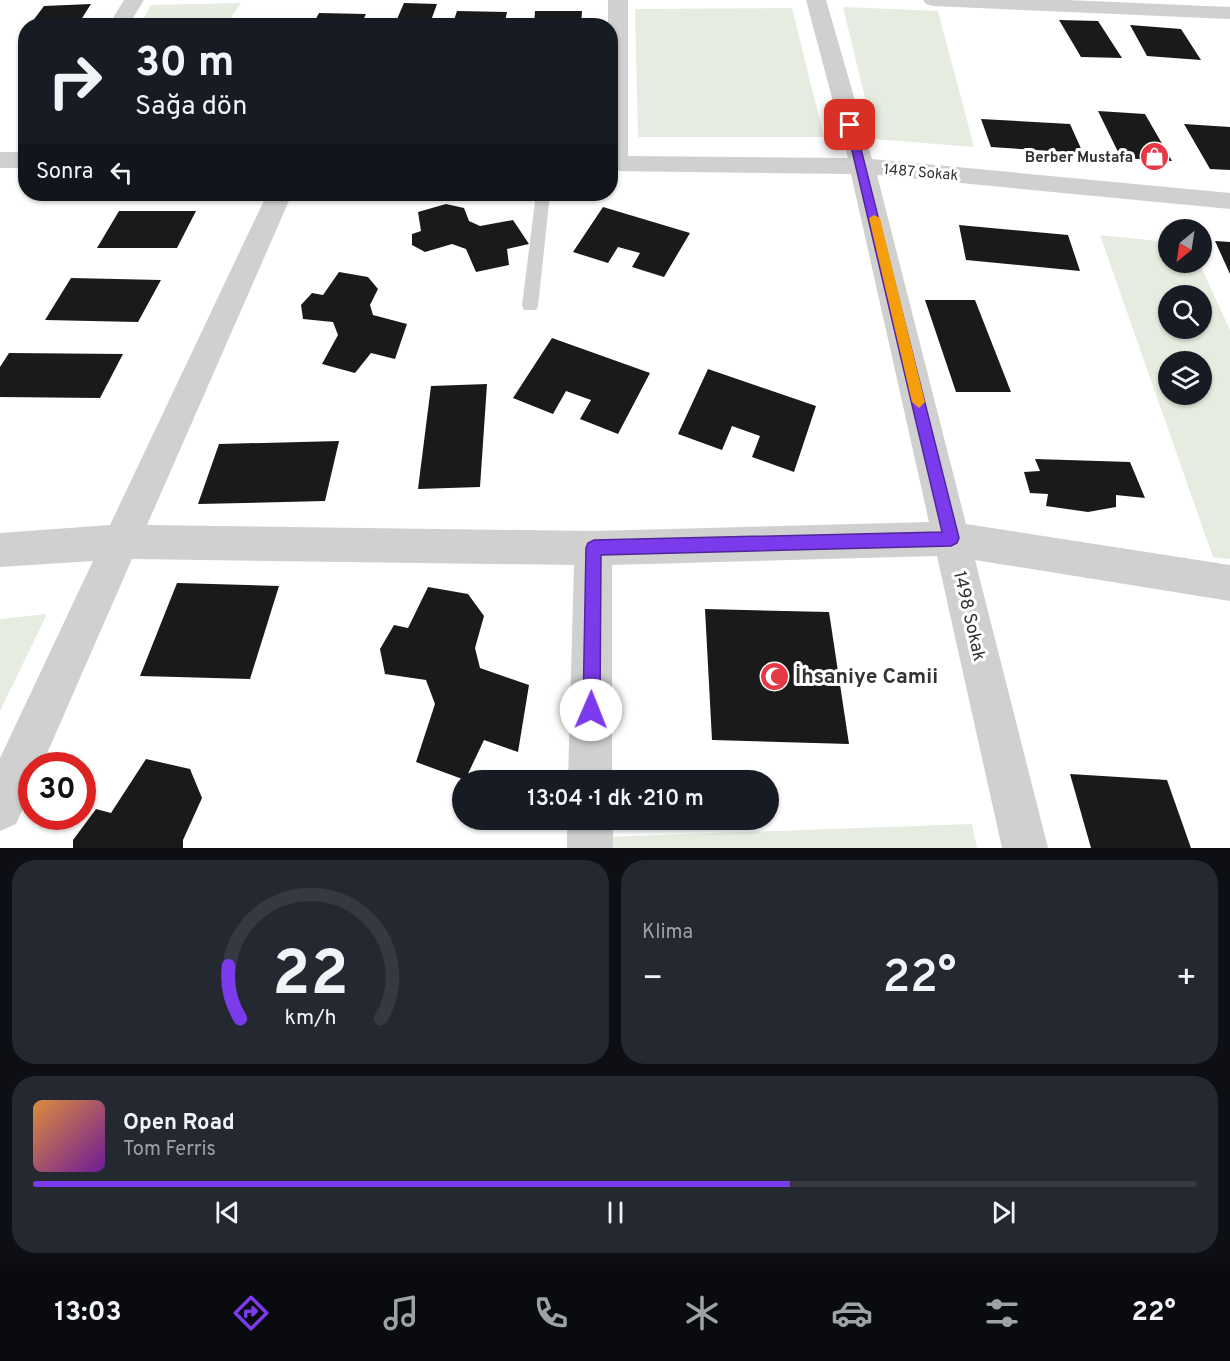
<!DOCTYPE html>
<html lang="tr">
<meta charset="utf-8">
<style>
body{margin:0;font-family:Overpass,sans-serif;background:#242831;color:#f1f3f6;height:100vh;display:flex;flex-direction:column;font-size:22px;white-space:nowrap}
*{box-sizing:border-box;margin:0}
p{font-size:20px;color:#9ea1a6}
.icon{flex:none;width:33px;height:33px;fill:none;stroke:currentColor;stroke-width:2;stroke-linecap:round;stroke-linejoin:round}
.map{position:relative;height:848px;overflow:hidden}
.sheet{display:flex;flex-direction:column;gap:12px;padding:12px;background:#0d0f14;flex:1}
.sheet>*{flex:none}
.hud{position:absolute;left:18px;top:18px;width:600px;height:183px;border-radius:24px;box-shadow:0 2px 4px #0004;background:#171b24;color:#f1f3f6;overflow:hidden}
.needle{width:39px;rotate:210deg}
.controls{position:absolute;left:1158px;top:219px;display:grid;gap:12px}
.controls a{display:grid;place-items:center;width:54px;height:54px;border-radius:50%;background:#171b24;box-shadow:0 2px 4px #0004;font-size:30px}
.speed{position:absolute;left:18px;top:752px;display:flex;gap:12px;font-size:30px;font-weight:700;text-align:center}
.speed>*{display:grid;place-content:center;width:78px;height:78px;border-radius:50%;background:#171b24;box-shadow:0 2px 4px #0004;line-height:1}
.speed .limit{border:9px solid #d22;background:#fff;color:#111}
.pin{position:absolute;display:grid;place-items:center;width:51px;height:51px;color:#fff;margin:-26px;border-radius:12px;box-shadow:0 3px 9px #0006}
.me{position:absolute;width:66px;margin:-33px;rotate:1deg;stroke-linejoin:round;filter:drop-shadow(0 0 4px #0008)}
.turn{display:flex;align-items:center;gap:21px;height:126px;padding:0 18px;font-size:27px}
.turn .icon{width:78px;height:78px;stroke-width:2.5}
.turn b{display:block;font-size:42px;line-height:51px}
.then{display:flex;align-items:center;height:57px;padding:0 18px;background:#0003;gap:12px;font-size:22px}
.big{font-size:45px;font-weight:600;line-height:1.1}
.sheet .tile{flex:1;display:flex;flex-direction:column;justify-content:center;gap:9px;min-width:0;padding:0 21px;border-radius:24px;background:#242831}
.sheet .dial{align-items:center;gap:0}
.dial svg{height:156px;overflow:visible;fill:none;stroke:#363941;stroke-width:7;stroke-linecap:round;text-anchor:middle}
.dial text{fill:#f1f3f6;stroke:none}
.song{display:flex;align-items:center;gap:18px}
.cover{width:72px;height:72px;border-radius:9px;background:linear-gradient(135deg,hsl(30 70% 55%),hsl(280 70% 35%))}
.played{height:6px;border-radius:3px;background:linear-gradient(90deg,#7c3aed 65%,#363941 65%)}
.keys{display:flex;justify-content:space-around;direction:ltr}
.heat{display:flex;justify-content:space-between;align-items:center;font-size:33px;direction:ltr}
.sheet .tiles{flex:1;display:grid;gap:12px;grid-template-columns:1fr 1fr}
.tile:last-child{grid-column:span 2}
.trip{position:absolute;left:452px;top:770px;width:327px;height:60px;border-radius:30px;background:#171b24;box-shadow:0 2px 4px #0004;font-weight:600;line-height:60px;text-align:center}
.dock{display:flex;height:96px;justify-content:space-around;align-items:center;background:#090b0e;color:#9ea1a6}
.dock .icon{width:42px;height:42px}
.dock .active{color:#7c3aed}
.dock b{font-size:27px;color:#f1f3f6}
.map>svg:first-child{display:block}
.green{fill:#e6ecdf;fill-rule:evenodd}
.building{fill:#1a1a1a}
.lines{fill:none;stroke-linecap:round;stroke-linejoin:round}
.service{fill:#d0d0d0;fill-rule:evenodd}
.minor{fill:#d0d0d0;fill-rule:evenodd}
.route{fill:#7c3aed;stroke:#51269a;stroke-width:1.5}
.slow{fill:#f59e0b}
.labels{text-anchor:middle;stroke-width:6;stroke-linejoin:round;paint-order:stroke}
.far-poi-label{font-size:15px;font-weight:bold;fill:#333;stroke:#fff;text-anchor:end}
.far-street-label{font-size:15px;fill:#333;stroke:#fff}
.street-label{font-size:18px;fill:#333;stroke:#fff}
.near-poi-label{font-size:21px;font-weight:bold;fill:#333;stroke:#fff;text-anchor:start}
</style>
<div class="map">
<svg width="1230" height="848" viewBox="0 0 1230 848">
<rect width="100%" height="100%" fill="#fff"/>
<!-- green -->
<g class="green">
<path d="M 241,3 L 226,25 L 140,25 L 151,5 Z"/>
<path d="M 843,7 L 938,11 L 974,147 L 875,139 Z"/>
<path d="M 792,8 L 824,137 L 638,137 L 635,9 Z"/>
<path d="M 1100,235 L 1168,242 L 1168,262 L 1199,263 L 1230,330 L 1230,559 L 1213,557 ZM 1168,296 L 1202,296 L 1202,328 L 1168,328 ZM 1168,362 L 1202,362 L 1202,394 L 1168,394 Z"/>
<path d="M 47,614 L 0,711 L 0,619 Z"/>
<path d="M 972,824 L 977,848 L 605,848 L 605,837 Z"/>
</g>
<!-- building -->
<g class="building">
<path d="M 404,3 L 437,4 L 429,26 L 394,26 Z"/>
<path d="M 91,4 L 77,26 L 29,26 L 44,6 Z"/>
<path d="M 457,11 L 507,12 L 504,26 L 452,26 Z"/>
<path d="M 535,11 L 582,11 L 581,26 L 534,26 Z"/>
<path d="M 319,13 L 366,14 L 360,26 L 312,26 Z"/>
<path d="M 1059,20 L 1098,21 L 1122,58 L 1081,57 Z"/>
<path d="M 1130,25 L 1181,29 L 1201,60 L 1147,56 Z"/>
<path d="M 1098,111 L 1145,114 L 1172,161 L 1121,158 Z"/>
<path d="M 981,119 L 1070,124 L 1083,153 L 991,147 Z"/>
<path d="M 1184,124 L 1230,127 L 1230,170 L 1210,169 Z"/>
<path d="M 446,204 L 464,208 L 469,221 L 480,226 L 513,220 L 529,244 L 507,249 L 509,265 L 476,272 L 466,249 L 452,244 L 425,252 L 412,245 L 412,234 L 421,231 L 418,212 Z"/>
<path d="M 603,207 L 690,233 L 664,277 L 632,267 L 640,253 L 618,247 L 608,263 L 573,252 Z"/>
<path d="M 119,211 L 196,211 L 177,248 L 97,248 Z"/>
<path d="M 959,225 L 1068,235 L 1080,271 L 966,260 Z"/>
<path d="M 1215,241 L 1230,242 L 1230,274 Z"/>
<path d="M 339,272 L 368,277 L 378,289 L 370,305 L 373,315 L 407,324 L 395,359 L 371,353 L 355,373 L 322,364 L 338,335 L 333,322 L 303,319 L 301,305 L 312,293 L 323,295 Z"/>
<path d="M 71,278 L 161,280 L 138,322 L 45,320 Z"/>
<path d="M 925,300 L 975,300 L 1011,392 L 956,392 Z"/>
<path d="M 552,338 L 650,373 L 618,434 L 580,419 L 591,400 L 566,391 L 553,414 L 513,398 Z"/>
<path d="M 9,353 L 123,354 L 100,398 L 0,397 L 0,367 Z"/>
<path d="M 708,369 L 816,406 L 794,472 L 752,457 L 760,436 L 732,426 L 722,450 L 678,434 Z"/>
<path d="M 487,384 L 480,487 L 418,489 L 431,386 Z"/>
<path d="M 339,441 L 325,501 L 198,504 L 219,444 Z"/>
<path d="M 1035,459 L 1130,462 L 1145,498 L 1116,495 L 1116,507 L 1088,512 L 1046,506 L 1048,494 L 1030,493 L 1024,472 L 1040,471 Z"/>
<path d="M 177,583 L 279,586 L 250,679 L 140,676 Z"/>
<path d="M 428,587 L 468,594 L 484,616 L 475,648 L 480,668 L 529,685 L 518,752 L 484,740 L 465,780 L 416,762 L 435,704 L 426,680 L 385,674 L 380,649 L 394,625 L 408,628 Z"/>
<path d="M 705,609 L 829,612 L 849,744 L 712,740 Z"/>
<path d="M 146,759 L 190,769 L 202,798 L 183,840 L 183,848 L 73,848 L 73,840 L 96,809 L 111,813 Z"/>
<path d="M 1070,774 L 1167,780 L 1191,848 L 1091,848 Z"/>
</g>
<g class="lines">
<!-- service -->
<path class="service" d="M 536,194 L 550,194 L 538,306 L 536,310 L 524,310 L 522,306 Z"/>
<!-- minor -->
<g class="minor">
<path d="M 124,0 L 144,0 L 128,26 L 108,26 Z"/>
<path d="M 608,0 L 628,0 L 628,156 L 848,158 L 806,0 L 826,0 L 872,159 L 1230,193 L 1230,209 L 877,175 L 966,524 L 1230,565 L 1230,601 L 975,560 L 1048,848 L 1002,848 L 937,556 L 612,565 L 612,780 L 568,780 L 574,565 L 132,559 L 42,765 L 32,765 L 32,789 L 16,824 L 0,831 L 0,758 L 93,561 L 0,567 L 0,533 L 110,525 L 267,194 L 292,194 L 147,525 L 593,531 L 929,522 L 851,174 L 610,171 L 610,26 L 608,26 Z"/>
<path d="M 923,0 L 1067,0 L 1230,7 L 1230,19 L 933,6 L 926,4 Z"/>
<rect x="0" y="152" width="26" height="16"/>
<rect x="567" y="819" width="46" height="29"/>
</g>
</g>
<!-- route -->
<path class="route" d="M 847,123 L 855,125 L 959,538 L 957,543 L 951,546 L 601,555 L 600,710 L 598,716 L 591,719 L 585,716 L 583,710 L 586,548 L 588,543 L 594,540 L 942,532 L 846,125 Z"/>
<!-- slow -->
<path class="slow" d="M 874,215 L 880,218 L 925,402 L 919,408 L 912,402 L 869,218 Z"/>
<!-- icons -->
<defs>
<symbol id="shop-disc" viewBox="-11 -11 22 22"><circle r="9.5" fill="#e63946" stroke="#fff"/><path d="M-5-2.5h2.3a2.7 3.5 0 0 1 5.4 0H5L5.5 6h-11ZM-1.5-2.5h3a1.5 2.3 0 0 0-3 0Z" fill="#fff"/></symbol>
<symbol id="mosque-disc" viewBox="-11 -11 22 22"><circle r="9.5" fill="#e63946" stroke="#fff"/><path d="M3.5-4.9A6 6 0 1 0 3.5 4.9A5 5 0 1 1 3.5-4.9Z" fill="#fff"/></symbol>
</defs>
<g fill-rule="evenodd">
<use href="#shop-disc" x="1138" y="140" width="33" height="33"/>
<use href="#mosque-disc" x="758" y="660" width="33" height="33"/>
</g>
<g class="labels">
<!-- far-poi labels -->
<g class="far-poi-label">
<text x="1133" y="162">Berber Mustafa</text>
</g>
<!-- far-street labels -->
<g class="far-street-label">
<text transform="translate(921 172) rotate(5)" y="5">1487 Sokak</text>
</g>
<!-- street labels -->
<g class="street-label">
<text transform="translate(970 616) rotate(77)" y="6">1498 Sokak</text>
</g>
<!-- near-poi labels -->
<g class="near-poi-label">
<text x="795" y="683">İhsaniye Camii</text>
</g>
</g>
</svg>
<div class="controls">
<a><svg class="needle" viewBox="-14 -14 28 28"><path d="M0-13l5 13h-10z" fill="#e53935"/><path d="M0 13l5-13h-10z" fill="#9ea1a6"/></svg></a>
<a><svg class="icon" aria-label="search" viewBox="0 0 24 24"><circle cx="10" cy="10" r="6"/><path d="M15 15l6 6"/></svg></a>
<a><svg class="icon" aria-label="layers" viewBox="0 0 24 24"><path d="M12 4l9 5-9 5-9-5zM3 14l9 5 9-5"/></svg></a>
</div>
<div class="speed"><div class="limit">30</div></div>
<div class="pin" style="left:850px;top:125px;background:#d93025"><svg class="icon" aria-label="arrive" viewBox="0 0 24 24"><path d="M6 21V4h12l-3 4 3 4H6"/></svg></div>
<svg class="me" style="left:591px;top:710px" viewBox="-20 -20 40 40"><circle r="19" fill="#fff"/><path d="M0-13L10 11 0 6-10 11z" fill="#7c3aed"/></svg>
<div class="trip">13:04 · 1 dk · 210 m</div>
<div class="hud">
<div class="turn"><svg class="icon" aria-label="right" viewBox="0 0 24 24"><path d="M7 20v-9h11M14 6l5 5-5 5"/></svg><div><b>30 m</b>Sağa dön</div></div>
<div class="then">Sonra<svg class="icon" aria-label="left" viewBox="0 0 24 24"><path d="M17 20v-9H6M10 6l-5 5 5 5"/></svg></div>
</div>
</div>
<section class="sheet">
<div class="tiles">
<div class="tile dial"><svg viewBox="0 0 100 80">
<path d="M14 69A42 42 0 1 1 86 69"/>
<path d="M14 69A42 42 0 0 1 8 42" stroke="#7c3aed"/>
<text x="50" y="56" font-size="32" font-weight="700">22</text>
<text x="50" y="72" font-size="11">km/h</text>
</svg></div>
<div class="tile"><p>Klima</p>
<div class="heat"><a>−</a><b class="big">22°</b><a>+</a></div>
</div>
<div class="tile">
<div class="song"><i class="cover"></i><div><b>Open Road</b><p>Tom Ferris</p></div></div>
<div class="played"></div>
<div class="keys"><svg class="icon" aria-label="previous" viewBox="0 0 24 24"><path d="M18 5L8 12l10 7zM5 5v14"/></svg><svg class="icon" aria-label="pause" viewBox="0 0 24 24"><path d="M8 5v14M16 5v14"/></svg><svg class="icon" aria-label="next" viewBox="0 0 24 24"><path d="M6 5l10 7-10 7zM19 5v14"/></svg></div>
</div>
</div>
</section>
<nav class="dock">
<b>13:03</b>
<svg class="icon active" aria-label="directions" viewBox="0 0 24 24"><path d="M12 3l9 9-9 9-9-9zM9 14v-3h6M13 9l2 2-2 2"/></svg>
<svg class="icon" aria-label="music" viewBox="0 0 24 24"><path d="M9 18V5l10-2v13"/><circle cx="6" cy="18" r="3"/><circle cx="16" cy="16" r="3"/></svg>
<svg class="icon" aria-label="phone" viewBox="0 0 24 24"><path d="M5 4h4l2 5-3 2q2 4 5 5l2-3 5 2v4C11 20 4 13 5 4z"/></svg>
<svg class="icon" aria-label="climate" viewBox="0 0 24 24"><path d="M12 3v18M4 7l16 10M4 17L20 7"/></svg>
<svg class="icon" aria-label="car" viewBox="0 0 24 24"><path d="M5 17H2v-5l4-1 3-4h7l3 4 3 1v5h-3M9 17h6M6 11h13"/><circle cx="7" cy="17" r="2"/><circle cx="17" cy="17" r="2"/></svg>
<svg class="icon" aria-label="filters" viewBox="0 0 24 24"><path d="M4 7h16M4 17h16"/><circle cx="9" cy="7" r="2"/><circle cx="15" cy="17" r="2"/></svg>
<b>22°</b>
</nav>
